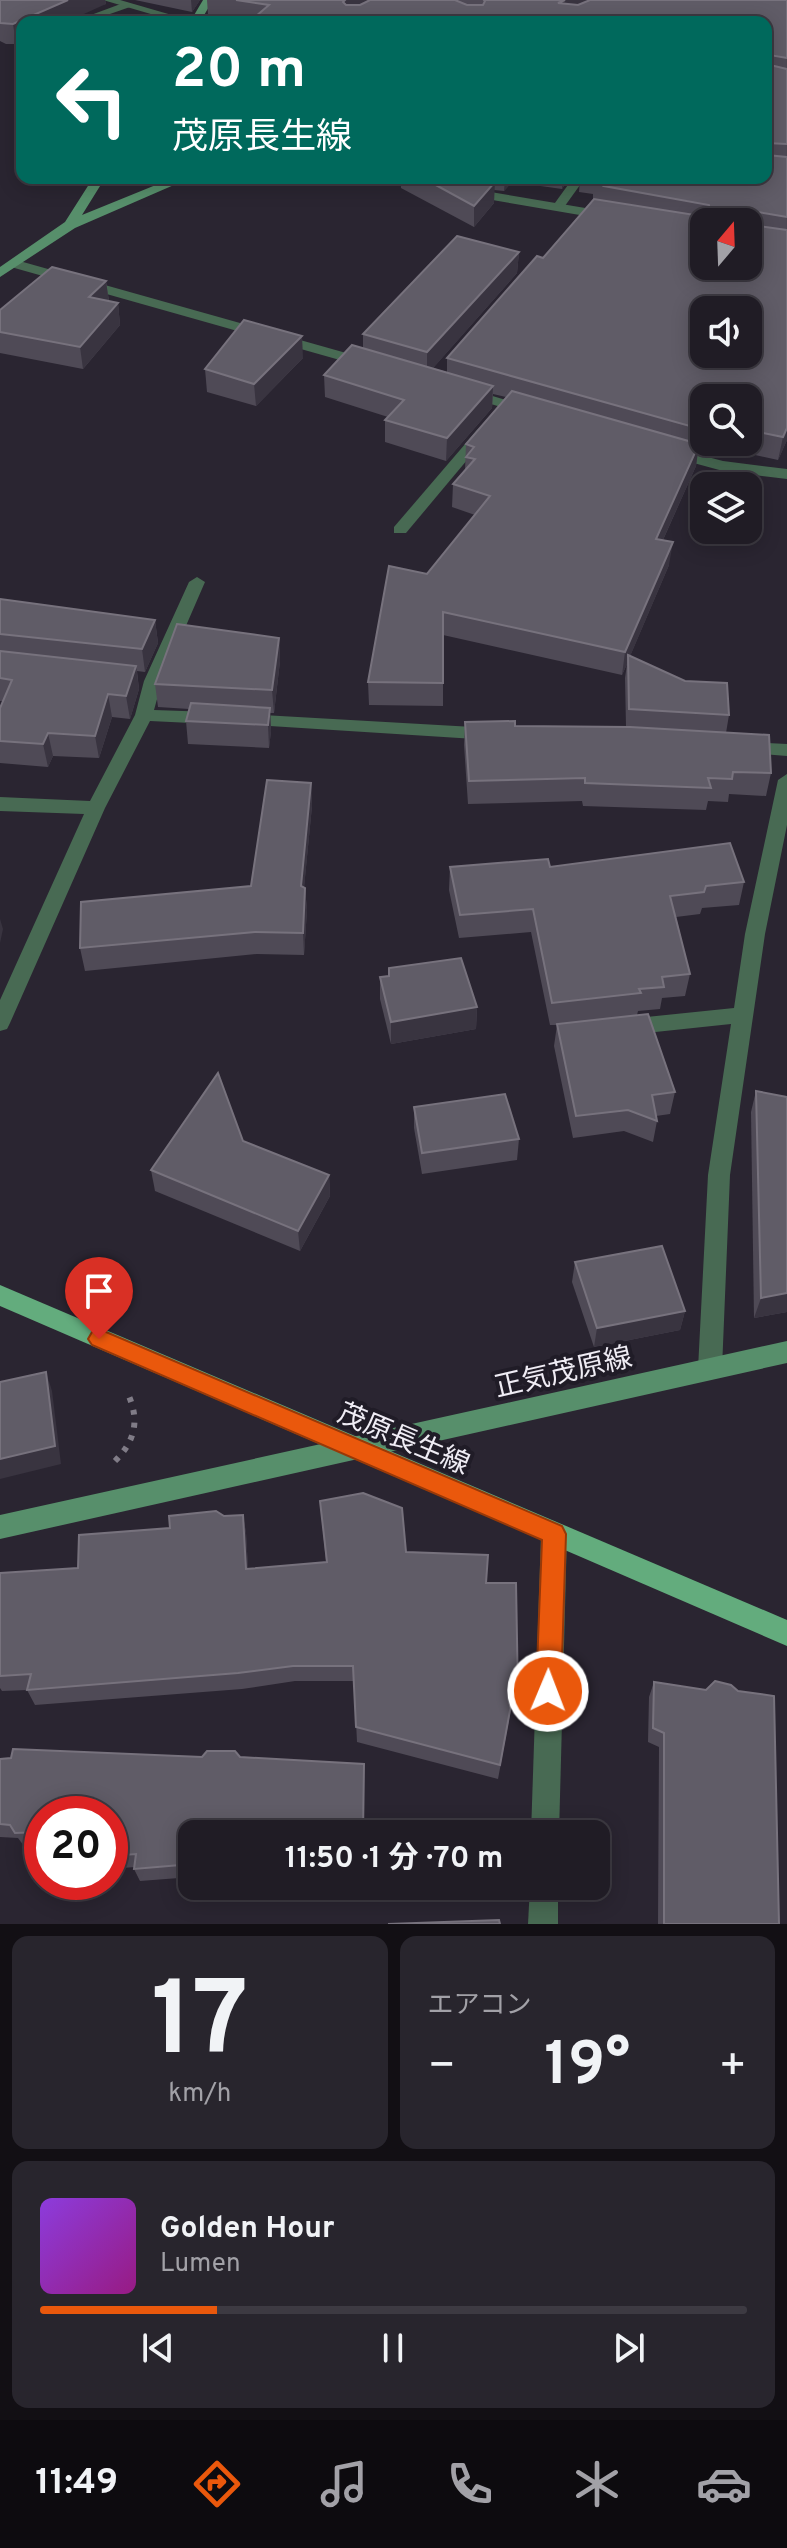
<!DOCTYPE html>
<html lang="ja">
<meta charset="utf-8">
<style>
body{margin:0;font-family:Overpass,"Noto Sans JP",sans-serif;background:#28252d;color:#f1f3f6;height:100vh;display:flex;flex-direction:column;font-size:30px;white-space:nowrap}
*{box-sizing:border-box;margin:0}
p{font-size:26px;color:#a2a1a7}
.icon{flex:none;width:44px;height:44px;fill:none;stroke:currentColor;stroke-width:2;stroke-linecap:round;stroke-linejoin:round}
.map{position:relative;height:1924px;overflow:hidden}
.details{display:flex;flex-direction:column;gap:12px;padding:12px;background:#120f14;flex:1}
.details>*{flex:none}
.guide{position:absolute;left:16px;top:16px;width:756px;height:168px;border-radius:16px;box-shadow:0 4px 20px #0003,0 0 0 2px #3d3a42;background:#00695c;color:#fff;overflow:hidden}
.needle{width:52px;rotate:19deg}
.tools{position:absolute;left:690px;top:208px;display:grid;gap:16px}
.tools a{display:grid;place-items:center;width:72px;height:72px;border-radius:16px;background:#201c25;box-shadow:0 4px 20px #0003,0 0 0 2px #3d3a42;font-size:40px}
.speed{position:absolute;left:24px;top:1796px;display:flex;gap:16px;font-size:40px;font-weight:700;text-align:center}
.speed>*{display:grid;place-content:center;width:104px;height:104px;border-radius:50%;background:#201c25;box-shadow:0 4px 20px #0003,0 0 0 2px #3d3a42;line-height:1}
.speed .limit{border:12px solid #d22;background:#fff;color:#111}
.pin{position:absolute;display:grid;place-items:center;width:68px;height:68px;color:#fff;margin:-82px -34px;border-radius:50% 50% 50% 0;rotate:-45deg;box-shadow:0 0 8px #0007}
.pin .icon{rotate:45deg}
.me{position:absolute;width:88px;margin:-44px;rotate:1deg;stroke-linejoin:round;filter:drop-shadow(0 0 6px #0008)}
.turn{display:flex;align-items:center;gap:28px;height:168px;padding:0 24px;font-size:36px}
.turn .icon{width:104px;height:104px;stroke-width:2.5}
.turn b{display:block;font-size:56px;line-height:68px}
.big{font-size:60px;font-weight:700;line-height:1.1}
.details .tile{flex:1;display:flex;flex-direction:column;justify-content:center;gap:12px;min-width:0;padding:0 28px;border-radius:16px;background:#28252d}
.details .dial{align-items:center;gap:0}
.dial b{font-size:104px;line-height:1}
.song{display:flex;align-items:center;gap:24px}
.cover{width:96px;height:96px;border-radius:12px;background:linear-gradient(135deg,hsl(270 70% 55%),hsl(310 70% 35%))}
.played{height:8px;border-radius:4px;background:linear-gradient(90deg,#ea580c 25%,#3d3a42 25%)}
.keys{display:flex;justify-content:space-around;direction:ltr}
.heat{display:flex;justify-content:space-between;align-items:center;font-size:44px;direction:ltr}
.details .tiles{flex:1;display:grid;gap:12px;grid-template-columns:1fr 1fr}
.tile:last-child{grid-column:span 2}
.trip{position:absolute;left:178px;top:1820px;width:432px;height:80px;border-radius:16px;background:#201c25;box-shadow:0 4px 20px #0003,0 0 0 2px #3d3a42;font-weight:700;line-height:80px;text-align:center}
.menu{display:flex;height:128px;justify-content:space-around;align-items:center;background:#0d0b0f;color:#a2a1a7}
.menu .icon{width:56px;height:56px}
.menu .selected{color:#ea580c}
.menu b{font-size:36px;color:#f1f3f6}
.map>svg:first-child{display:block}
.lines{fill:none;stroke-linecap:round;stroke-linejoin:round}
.path{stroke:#807c87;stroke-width:6;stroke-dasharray:5 8;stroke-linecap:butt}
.lane{fill:#486a53;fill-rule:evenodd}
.street{fill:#486a53;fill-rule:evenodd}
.secondary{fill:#578f6b;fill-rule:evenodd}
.primary{fill:#63ac7d;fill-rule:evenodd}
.wall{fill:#4f4a56;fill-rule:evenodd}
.shaded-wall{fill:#393440}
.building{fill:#605c67;stroke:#77727d;stroke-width:2;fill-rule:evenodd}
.route{fill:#ea580c;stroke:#983908;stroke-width:2}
.labels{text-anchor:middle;stroke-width:8;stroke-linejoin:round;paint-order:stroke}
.near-street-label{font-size:28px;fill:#efecf4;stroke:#201c27}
</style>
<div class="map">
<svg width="787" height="1924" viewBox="0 0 787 1924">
<rect width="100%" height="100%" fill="#2a2531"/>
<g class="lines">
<!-- path -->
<path class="path" d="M 115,1461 C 136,1440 140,1419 127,1392"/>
<!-- lane -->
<g class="lane">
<path d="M 126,2 L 131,5 L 130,7 L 87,22 L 72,22 Z"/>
<path d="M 573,178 L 585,178 L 562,210 L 554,210 L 552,207 Z"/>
<path d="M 16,260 L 371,360 L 373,363 L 366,367 L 361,366 L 11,267 L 9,264 Z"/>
<path d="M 466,388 L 532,408 L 534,411 L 527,415 L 461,395 L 459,392 Z"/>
<path d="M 673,448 L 723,461 L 787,469 L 787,479 L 723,471 L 668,456 L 665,453 Z"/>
<path d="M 554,1522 L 563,1525 L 567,1534 L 559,1834 L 531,1834 L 541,1534 L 545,1525 Z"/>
<path d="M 530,1886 L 558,1886 L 558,1924 L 528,1924 Z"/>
</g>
<!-- street -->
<g class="street">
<path d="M 103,0 L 120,0 L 196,22 L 178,22 Z"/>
<path d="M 379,178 L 408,178 L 434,185 L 428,189 Z"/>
<path d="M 467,188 L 609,212 L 615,216 L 609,220 L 463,195 L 463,189 Z"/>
<path d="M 483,428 L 488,429 L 488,435 L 406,533 L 394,533 L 394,527 L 478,429 Z"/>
<path d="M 197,577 L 205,582 L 162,681 L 154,710 L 212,712 L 221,718 L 212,724 L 150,721 L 105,808 L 10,1023 L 7,1029 L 0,1031 L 0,1000 L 84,814 L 0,811 L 0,797 L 90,801 L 135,715 L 144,681 L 189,582 Z"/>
<path d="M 244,714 L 491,728 L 500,734 L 491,740 L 238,724 L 235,720 Z"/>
<path d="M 743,742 L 787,744 L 787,756 L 737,752 L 734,748 Z"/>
<path d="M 787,774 L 787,825 L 765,934 L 730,1175 L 722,1369 L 718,1377 L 710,1380 L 702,1377 L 698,1369 L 708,1175 L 731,1024 L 627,1035 L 620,1033 L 617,1027 L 620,1021 L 627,1019 L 734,1008 L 745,934 L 778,780 Z"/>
</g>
<!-- secondary -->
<g class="secondary">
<path d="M 203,0 L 213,0 L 200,22 L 190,22 Z"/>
<path d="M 93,178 L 105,178 L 82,215 L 173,178 L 190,178 L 75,228 L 0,277 L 0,267 L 65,222 Z"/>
<path d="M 787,1341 L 787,1363 L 0,1539 L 0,1515 Z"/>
</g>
<!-- primary -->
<path class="primary" d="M 0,1285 L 787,1620 L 787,1646 L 0,1306 Z"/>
</g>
<!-- wall -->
<g class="wall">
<path d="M 0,0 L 105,0 L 106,4 L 22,22 L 22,42 L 16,44 L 6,44 L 0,41 Z"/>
<path d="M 135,0 L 200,0 L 192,12 Z"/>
<path d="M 207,0 L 787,0 L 787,440 L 778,460 L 706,444 L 701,453 L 698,452 L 696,466 L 663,540 L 669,565 L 630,656 L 729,715 L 726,733 L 771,773 L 766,796 L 729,794 L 728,802 L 708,801 L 706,810 L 583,806 L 582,801 L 468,804 L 464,745 L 465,722 L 515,726 L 626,727 L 625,678 L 627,664 L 622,675 L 443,635 L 443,706 L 369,705 L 368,682 L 427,574 L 475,515 L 452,507 L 453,484 L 465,470 L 466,444 L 506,397 L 493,394 L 492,408 L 446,461 L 385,442 L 385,420 L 388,417 L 325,397 L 324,375 L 363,348 L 363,334 L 519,252 L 517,273 L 433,368 L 447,372 L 447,358 L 543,258 L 593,199 L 593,194 L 579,192 L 580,178 L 766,178 L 766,22 L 250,22 L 208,15 ZM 704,398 L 748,398 L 748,442 L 704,442 Z"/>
<path d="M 401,178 L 569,178 L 562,189 L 512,182 L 504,191 L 494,190 L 494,203 L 474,227 L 401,188 Z"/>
<path d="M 106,281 L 109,301 L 118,303 L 120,325 L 83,369 L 0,353 L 0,310 Z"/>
<path d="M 303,358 L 256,406 L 207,392 L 205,369 Z"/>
<path d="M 0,599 L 155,620 L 158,643 L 145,672 L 137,671 L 139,689 L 130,719 L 112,717 L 99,758 L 53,756 L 48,767 L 0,763 L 0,708 L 3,701 L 0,701 Z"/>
<path d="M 279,638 L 280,661 L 274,713 L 270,713 L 271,731 L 269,748 L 188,744 L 186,721 L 189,709 L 158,707 L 155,684 Z"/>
<path d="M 311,783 L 312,806 L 304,887 L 305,888 L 307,910 L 304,955 L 257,954 L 85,971 L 80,948 L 251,886 Z"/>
<path d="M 450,867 L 550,867 L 744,882 L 739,905 L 702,908 L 700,914 L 676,917 L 690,974 L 685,996 L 662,998 L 660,1009 L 638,1011 L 637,1015 L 675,1092 L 670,1114 L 656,1116 L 657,1121 L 653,1142 L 624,1131 L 573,1138 L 554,1046 L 557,1025 L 550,1025 L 531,932 L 459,938 L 449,890 Z"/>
<path d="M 380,977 L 477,1007 L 476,1029 L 391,1044 L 380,999 Z"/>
<path d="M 756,1091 L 787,1097 L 787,1312 L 754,1318 L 751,1112 Z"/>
<path d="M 414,1107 L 519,1139 L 517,1160 L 422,1174 L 414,1128 Z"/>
<path d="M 243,1141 L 329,1175 L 330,1196 L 300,1251 L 155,1191 L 151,1170 Z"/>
<path d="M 575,1262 L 685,1311 L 680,1330 L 594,1347 L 572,1282 Z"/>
<path d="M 320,1501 L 406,1552 L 486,1583 L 518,1694 L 516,1709 L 511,1709 L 498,1779 L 357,1742 L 354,1681 L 295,1681 L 242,1689 L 35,1705 L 27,1690 L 2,1691 L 0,1688 L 0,1573 L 78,1568 L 170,1528 L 224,1516 L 243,1515 L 246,1533 L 248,1569 L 326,1562 Z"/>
<path d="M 654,1682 L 779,1924 L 658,1924 L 659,1747 L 648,1742 L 649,1697 Z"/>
<path d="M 202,1757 L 240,1757 L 365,1777 L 192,1834 L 192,1877 L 140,1881 L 134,1869 L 135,1867 L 110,1869 L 110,1814 L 42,1814 L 42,1845 L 24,1846 L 18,1838 L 0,1837 L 0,1759 Z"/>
</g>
<!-- shaded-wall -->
<g class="shaded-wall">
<path d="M 68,0 L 105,0 L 106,4 L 66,22 L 22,22 L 22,42 L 16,44 L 13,24 Z"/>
<path d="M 191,0 L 200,0 L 192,12 Z"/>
<path d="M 345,0 L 383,0 L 343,21 L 343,2 Z"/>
<path d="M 565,0 L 611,0 L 558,22 L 558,3 Z"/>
<path d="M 505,178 L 513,178 L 512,182 L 504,191 Z"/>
<path d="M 562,178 L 569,178 L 562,189 Z"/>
<path d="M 495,182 L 494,203 L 474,227 L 474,206 Z"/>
<path d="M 519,252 L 517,273 L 427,375 L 427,352 Z"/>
<path d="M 106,281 L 109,303 L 89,297 Z"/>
<path d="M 118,303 L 120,325 L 83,369 L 80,347 Z"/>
<path d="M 302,336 L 303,358 L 256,406 L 254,384 Z"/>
<path d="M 493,386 L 492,408 L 446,461 L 447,438 Z"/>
<path d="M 787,428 L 787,440 L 778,460 L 783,437 Z"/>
<path d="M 699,444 L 696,466 L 653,562 L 656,539 Z"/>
<path d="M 673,542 L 669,565 L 628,661 L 628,655 L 627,664 L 622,675 L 625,652 Z"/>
<path d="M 155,620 L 158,643 L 145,672 L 142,649 Z"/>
<path d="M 279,638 L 280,661 L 274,713 L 272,690 Z"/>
<path d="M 136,666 L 139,689 L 130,719 L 126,696 Z"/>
<path d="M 108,694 L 112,717 L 99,758 L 95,736 Z"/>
<path d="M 270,708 L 271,731 L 269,748 L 268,725 Z"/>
<path d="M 48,733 L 53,756 L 48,767 L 43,744 Z"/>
<path d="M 311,783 L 312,806 L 302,909 L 301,886 Z"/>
<path d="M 305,888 L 307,910 L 304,955 L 303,933 Z"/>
<path d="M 0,919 L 3,929 L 0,943 Z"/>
<path d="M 477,1007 L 476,1029 L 391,1044 L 391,1022 Z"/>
<path d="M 329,1175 L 330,1196 L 300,1251 L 298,1231 Z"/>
<path d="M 787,1293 L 787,1312 L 754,1318 L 761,1298 Z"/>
<path d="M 685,1311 L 680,1330 L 594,1347 L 597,1328 Z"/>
<path d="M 46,1372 L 52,1391 L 61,1464 L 0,1479 L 0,1459 Z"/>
<path d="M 243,1515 L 246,1533 L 249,1586 L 246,1569 Z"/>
<path d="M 364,1764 L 364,1834 L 363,1834 Z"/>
</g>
<!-- building -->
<g class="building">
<path d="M 0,0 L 68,0 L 13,24 L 0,23 Z"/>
<path d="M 236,0 L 345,0 L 343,2 L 346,5 L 360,5 L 370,0 L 455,0 L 467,5 L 483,5 L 485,1 L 484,0 L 565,0 L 558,3 L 578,5 L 590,0 L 787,0 L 787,58 L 770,55 L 766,64 L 787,69 L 787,144 L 767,143 L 767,155 L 787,157 L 787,217 L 752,211 L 748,214 L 751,225 L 787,230 L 787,428 L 783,437 L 748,430 L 748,398 L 704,398 L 704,430 L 447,358 L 537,256 L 543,258 L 594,199 L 707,217 L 710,214 L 709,205 L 604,186 L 610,180 L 596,178 L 766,178 L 766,22 L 270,22 L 255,17 L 269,5 ZM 704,222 L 748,222 L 748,266 L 704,266 ZM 704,310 L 748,310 L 748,354 L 704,354 Z"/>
<path d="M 423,178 L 470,178 L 495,182 L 474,206 Z"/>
<path d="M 457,236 L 519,252 L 427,352 L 363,334 Z"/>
<path d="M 52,267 L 106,281 L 89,297 L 118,303 L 80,347 L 0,332 L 0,310 Z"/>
<path d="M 244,320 L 302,336 L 254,384 L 205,369 Z"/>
<path d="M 352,345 L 493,386 L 447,438 L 385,420 L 404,400 L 324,375 Z"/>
<path d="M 512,391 L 699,444 L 656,539 L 673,542 L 625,652 L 443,612 L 443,683 L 368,682 L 389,566 L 427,574 L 490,496 L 453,484 L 475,459 L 466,457 L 474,447 L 466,444 Z"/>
<path d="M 0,599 L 155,620 L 142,649 L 0,634 Z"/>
<path d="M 177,624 L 279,638 L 272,690 L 155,684 Z"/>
<path d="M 0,651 L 136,666 L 126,696 L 108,694 L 95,736 L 48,733 L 43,744 L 0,741 L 0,708 L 12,680 L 0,678 Z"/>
<path d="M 628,655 L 685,681 L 727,683 L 729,715 L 629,709 Z"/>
<path d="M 191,703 L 270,708 L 268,725 L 186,721 Z"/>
<path d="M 515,721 L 515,726 L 630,727 L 769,735 L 771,773 L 733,772 L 732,779 L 708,778 L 711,788 L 585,783 L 585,778 L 469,781 L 465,722 Z"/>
<path d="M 267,780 L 311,783 L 301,886 L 305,888 L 303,933 L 255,932 L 80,948 L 81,902 L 251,886 Z"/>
<path d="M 730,843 L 744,882 L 706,886 L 704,892 L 670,896 L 690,974 L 662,977 L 664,987 L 639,989 L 641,993 L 552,1003 L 533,909 L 460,915 L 450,867 L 548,859 L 550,867 Z"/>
<path d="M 461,958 L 477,1007 L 391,1022 L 380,977 L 389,976 L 389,968 Z"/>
<path d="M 648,1014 L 675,1092 L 652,1095 L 657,1121 L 628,1110 L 576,1116 L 557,1024 Z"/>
<path d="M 218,1073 L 243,1141 L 329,1175 L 298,1231 L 151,1170 Z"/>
<path d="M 756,1091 L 787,1097 L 787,1293 L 761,1298 Z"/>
<path d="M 505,1094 L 519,1139 L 422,1153 L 414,1107 Z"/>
<path d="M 662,1246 L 685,1311 L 597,1328 L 575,1262 Z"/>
<path d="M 46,1372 L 55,1446 L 0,1459 L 0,1382 Z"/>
<path d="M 363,1493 L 402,1508 L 406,1552 L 488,1555 L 486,1583 L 516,1583 L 518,1694 L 513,1694 L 500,1765 L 356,1727 L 353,1666 L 293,1666 L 238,1673 L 27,1690 L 31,1674 L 0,1676 L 0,1573 L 78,1568 L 79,1535 L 170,1528 L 169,1516 L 216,1511 L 224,1516 L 243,1515 L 246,1569 L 327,1562 L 320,1501 Z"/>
<path d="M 715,1681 L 731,1685 L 738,1691 L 774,1696 L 779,1924 L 664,1924 L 664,1733 L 653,1728 L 654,1682 L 706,1690 Z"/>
<path d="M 13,1749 L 202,1757 L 207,1751 L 235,1751 L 240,1757 L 364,1764 L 363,1834 L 192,1834 L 192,1864 L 134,1869 L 136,1854 L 110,1856 L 110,1814 L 42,1814 L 42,1832 L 15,1833 L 10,1825 L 0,1824 L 0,1759 L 11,1758 Z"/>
<path d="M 499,1920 L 500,1924 L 388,1924 Z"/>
</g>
<!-- route -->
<path class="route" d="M 99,1329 L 562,1526 L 566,1534 L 561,1691 L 557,1700 L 548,1703 L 539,1700 L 536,1691 L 542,1540 L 92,1345 L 88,1339 L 92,1332 Z"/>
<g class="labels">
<!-- near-street labels -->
<g class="near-street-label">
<text transform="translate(563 1371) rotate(-13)" y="10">正気茂原線</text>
<text transform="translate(404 1438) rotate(23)" y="10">茂原長生線</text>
</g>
</g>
</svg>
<div class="tools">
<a><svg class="needle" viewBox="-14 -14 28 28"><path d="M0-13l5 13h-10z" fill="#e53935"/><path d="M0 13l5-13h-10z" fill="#a2a1a7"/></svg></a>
<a><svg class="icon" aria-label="sound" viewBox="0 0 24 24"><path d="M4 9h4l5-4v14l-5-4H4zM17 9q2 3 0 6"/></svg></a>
<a><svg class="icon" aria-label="search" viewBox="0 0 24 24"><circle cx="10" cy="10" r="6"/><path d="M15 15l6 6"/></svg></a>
<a><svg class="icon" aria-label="layers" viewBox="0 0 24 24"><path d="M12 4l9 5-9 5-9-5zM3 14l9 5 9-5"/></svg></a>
</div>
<div class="speed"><div class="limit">20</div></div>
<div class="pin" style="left:99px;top:1339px;background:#d93025"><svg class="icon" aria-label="arrive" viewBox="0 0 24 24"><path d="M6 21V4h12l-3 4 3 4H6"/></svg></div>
<svg class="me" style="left:548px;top:1691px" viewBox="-20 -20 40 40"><circle r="17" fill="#ea580c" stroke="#fff" stroke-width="3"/><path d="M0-11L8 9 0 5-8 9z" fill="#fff"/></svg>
<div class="trip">11:50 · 1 分 · 70 m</div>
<div class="guide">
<div class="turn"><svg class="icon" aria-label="left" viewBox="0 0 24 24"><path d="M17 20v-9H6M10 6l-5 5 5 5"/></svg><div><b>20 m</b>茂原長生線</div></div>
</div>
</div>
<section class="details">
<div class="tiles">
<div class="tile dial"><b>17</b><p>km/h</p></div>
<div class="tile"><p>エアコン</p>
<div class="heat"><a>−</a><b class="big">19°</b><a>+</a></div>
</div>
<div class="tile">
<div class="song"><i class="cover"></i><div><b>Golden Hour</b><p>Lumen</p></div></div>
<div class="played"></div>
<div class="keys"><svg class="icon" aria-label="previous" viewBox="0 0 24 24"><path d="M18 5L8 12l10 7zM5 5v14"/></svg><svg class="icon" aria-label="pause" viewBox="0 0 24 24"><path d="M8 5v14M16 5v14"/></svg><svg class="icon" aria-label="next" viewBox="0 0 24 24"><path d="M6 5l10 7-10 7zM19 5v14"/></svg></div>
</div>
</div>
</section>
<nav class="menu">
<b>11:49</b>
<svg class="icon selected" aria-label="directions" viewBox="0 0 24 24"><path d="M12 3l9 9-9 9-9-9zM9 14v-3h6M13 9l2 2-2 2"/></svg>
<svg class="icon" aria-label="music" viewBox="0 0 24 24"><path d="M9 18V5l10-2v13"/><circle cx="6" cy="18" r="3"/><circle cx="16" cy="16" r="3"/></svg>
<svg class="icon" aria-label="phone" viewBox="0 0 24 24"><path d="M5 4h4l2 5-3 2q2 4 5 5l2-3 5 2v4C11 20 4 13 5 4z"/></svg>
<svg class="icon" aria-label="climate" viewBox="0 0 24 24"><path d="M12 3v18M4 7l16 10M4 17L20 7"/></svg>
<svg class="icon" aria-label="car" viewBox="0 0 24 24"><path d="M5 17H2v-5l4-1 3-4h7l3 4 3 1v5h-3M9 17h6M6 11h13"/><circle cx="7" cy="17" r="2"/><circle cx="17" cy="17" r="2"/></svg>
</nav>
